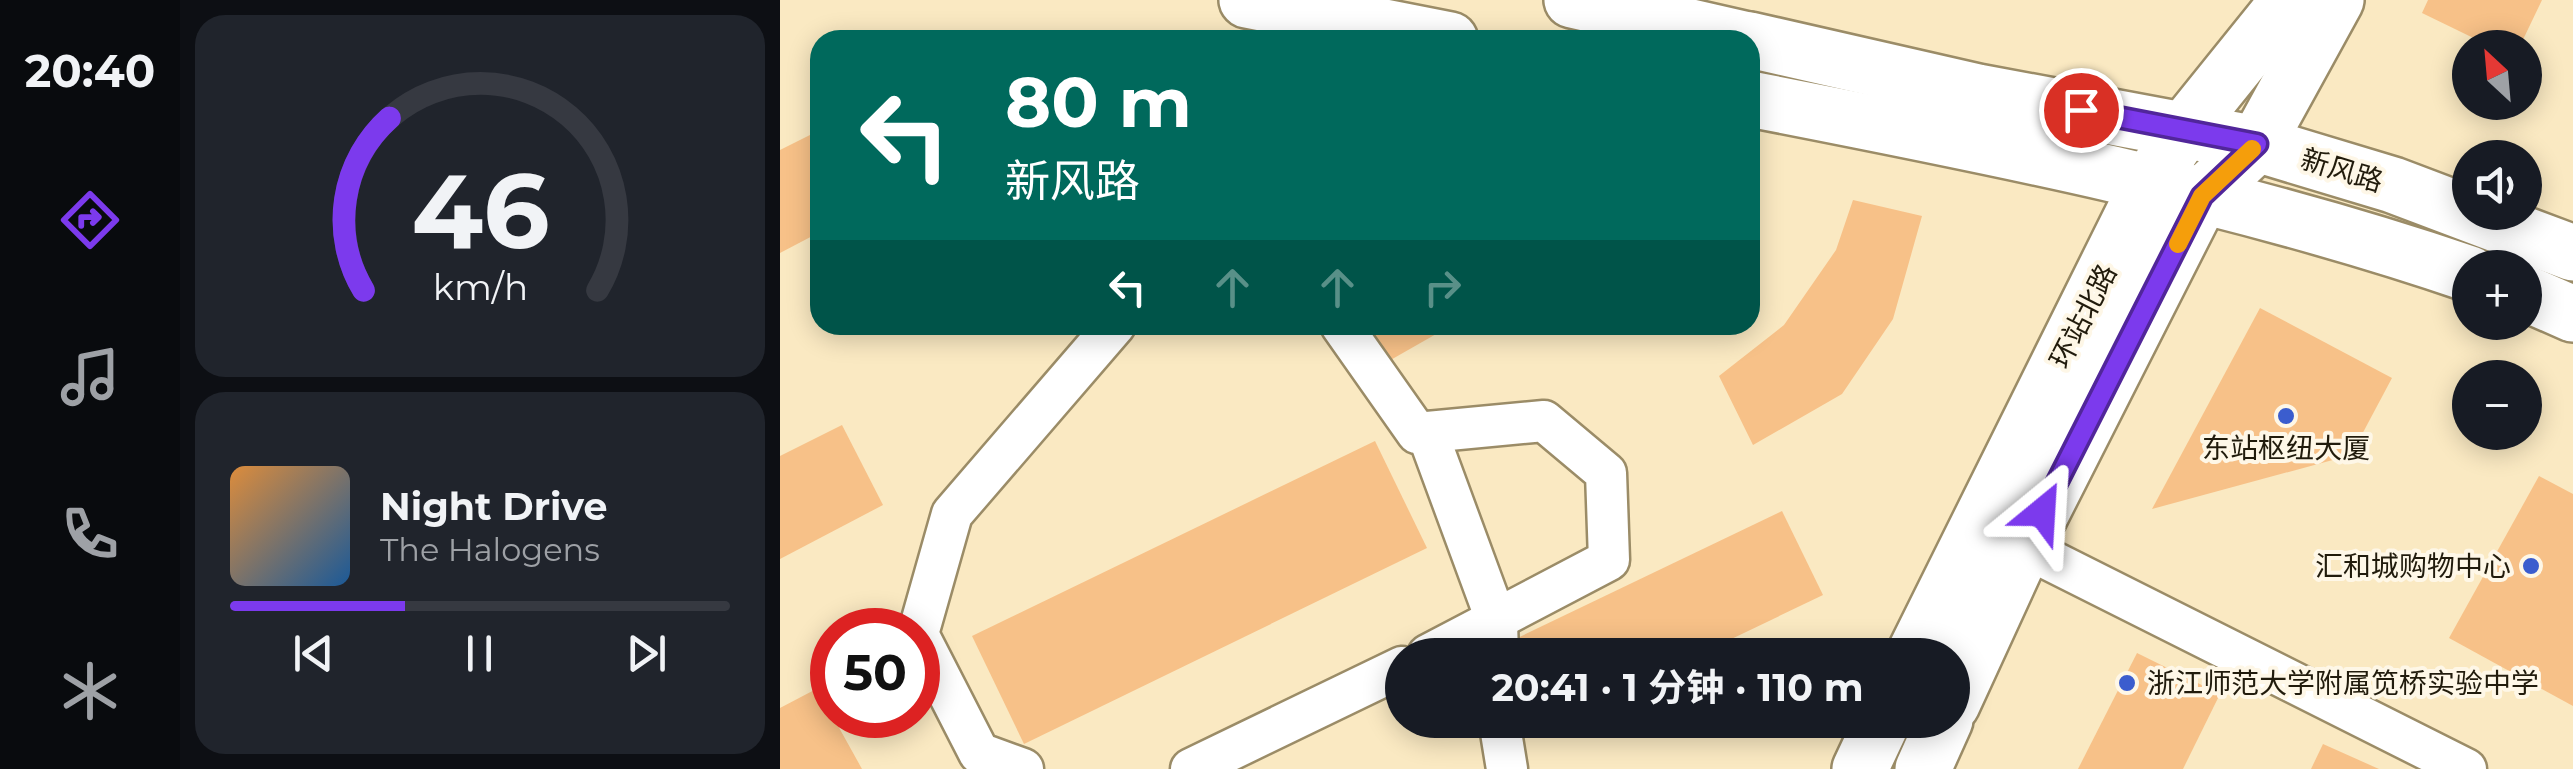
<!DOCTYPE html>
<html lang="zh">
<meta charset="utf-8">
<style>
body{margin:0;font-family:Montserrat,"Noto Sans SC",sans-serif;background:#20242c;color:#f1f3f6;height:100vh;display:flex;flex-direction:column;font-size:38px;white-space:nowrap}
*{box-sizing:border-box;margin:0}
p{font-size:32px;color:#9ea1a6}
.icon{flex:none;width:55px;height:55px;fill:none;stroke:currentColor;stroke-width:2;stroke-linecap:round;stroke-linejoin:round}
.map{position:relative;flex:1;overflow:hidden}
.panel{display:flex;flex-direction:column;gap:15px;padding:15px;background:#0d0f14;width:600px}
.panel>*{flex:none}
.hud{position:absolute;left:30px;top:30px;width:950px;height:305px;border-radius:30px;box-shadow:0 5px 25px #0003;background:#00695c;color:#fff;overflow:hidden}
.needle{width:65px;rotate:334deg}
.buttons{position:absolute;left:1672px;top:30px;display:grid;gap:20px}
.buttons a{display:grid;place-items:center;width:90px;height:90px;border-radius:50%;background:#171b24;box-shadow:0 5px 25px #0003;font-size:50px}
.speed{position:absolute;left:30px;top:608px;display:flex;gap:20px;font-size:50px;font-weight:700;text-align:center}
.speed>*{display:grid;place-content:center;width:130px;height:130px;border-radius:50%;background:#171b24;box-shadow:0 5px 25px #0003;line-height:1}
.speed .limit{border:15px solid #d22;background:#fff;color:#111}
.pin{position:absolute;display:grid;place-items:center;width:85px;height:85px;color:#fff;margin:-42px;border:5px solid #fff;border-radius:50%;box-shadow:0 2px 10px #0007}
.me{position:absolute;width:110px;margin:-55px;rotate:27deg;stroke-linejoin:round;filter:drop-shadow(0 0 8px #0008)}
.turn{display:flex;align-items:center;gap:35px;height:210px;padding:0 30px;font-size:45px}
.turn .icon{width:130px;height:130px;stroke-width:2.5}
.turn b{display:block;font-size:70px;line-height:85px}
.lanes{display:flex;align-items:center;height:95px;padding:0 30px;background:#0003;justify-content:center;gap:50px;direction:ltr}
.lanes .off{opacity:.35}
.panel .tile{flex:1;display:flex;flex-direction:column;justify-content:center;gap:15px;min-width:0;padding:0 35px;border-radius:30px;background:#20242c}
.panel .dial{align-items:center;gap:0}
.dial svg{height:260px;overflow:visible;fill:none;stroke:#363941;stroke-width:7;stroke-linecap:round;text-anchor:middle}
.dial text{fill:#f1f3f6;stroke:none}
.song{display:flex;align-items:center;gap:30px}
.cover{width:120px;height:120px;border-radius:15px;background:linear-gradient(135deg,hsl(30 70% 55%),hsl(210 70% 35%))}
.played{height:10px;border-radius:5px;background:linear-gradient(90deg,#7c3aed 35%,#363941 35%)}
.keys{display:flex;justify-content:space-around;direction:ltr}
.trip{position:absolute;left:605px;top:638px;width:585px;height:100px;border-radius:50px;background:#171b24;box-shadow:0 5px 25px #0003;font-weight:700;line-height:100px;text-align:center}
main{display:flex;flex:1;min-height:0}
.tabs{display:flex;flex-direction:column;width:180px;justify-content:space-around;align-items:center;background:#090b0e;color:#9ea1a6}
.tabs .icon{width:70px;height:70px}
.tabs .on{color:#7c3aed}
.tabs b{font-size:45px;color:#f1f3f6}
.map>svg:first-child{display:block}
.building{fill:#f7c188}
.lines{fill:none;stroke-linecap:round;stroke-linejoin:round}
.street-casing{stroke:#9b8c67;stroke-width:45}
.secondary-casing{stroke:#9b8c67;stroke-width:60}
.street{stroke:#fff;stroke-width:40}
.secondary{stroke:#fff;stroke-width:55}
.route-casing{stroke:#51269a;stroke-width:25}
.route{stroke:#7c3aed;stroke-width:18}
.slow{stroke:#f59e0b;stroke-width:18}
.poi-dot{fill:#3b5dce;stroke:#fef7e7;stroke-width:4}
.labels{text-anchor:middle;stroke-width:8;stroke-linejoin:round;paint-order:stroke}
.street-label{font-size:28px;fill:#211b0c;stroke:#fef7e7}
.poi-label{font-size:28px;fill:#211b0c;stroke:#fef7e7}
</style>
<main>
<nav class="tabs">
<b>20:40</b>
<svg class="icon on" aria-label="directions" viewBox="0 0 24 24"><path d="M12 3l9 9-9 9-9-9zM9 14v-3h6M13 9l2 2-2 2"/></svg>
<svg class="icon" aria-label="music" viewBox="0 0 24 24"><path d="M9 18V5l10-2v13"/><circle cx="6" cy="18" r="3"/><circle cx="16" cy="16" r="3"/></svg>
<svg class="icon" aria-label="phone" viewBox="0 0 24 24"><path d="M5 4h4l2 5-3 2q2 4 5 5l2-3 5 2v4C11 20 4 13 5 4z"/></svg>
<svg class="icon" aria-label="climate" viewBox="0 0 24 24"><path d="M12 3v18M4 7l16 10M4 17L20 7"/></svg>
</nav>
<section class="panel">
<div class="tile dial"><svg viewBox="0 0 100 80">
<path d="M14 69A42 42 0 1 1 86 69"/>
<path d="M14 69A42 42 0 0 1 22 16" stroke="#7c3aed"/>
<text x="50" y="56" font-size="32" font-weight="700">46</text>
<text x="50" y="72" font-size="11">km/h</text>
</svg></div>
<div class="tile">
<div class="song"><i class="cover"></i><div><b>Night Drive</b><p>The Halogens</p></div></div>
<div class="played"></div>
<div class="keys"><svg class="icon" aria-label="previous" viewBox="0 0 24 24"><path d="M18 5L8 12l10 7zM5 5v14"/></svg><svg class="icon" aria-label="pause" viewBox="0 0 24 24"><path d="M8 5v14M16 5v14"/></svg><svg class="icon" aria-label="next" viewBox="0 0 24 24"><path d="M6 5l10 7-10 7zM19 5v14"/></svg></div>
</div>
</section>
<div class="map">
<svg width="1793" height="769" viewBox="0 0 1793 769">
<rect width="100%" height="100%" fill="#fae9c2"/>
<!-- building -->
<g class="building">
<path d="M 1648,0 L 1762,0 L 1739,48 L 1714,48 L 1642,13 Z"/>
<path d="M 40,130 L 40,232 L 0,253 L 0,150 Z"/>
<path d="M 1073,200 L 1142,216 L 1113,319 L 1062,394 L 973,445 L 939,376 L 1004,325 L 1056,250 Z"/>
<path d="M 1480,308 L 1612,378 L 1571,455 L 1372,509 Z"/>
<path d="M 580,325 L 672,325 L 600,366 Z"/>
<path d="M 62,425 L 103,505 L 0,559 L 0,456 Z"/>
<path d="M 595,441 L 647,548 L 244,744 L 192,636 Z"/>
<path d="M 1759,476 L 1793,494 L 1793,706 L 1669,638 Z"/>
<path d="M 1002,511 L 1043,595 L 918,655 L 733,655 L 727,643 Z"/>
<path d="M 1357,653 L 1440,694 L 1403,769 L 1298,769 Z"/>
<path d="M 40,687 L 52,715 L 82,769 L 0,769 L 0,708 Z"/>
<path d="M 1543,744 L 1599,769 L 1531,769 Z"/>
</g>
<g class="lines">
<defs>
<g id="street">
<path d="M 561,325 L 637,433 L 764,421 L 826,473 L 829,560 L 648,655"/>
<path d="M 647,432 L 717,622 L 718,655"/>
<path d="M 1244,547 L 1686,769"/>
<path d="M 719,720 L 727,769"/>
<path d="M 243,769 L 199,753 L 138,634 L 172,514 L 335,325"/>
<path d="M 411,769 L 622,667"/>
</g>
<g id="secondary">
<path d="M 467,0 L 670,40"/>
<path d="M 792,0 L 968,40"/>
<path d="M 970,40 L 1198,92 L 1477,144 L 1613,185 L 1793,253"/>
<path d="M 970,99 C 1212,146 1456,194 1690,274"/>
<path d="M 1745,293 L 1793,314"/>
<path d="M 1134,655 L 1368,184 L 1405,129 L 1509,0"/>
<path d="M 1172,704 L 1244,547 L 1422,196 L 1477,144 L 1556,0"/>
<path d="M 1080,769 L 1103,720"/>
<path d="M 1143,769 L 1165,720"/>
</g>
</defs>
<!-- street casing -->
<use href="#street" class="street-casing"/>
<!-- secondary casing -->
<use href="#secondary" class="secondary-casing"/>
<!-- street -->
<use href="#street" class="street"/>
<!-- secondary -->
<use href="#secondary" class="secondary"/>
</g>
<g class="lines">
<defs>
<path id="route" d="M 1262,512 L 1422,196 L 1477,144 L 1301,110"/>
</defs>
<!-- route casing -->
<use href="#route" class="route-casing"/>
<!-- route -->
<use href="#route" class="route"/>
<!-- slow -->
<path class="slow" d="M 1398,244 L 1422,196 L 1472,149"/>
</g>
<!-- markers -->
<g class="poi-dot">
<circle cx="1506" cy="416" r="10"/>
<circle cx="1751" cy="566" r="10"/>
<circle cx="1347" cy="683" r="10"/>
</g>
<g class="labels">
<!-- street labels -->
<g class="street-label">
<text transform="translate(1562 170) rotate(17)" y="10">新风路</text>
<text transform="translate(1303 316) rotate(-63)" y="10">环站北路</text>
</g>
<!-- poi labels -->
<g class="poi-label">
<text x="1506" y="458">东站枢纽大厦</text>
<text x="1731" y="576" text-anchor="end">汇和城购物中心</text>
<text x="1367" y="693" text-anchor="start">浙江师范大学附属笕桥实验中学</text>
</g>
</g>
</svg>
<div class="buttons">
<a><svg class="needle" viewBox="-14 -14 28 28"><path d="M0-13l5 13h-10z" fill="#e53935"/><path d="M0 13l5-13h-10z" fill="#9ea1a6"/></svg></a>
<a><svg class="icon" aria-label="sound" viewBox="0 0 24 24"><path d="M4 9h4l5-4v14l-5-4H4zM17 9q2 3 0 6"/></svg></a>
<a>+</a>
<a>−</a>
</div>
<div class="speed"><div class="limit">50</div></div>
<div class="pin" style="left:1301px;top:110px;background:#d93025"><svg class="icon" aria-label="arrive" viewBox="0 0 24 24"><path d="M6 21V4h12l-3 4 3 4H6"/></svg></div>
<svg class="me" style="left:1262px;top:512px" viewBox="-20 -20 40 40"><path d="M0-17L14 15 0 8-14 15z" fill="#7c3aed" stroke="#fff" stroke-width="4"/></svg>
<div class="trip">20:41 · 1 分钟 · 110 m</div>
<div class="hud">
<div class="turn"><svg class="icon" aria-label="left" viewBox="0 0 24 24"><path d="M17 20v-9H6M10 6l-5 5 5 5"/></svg><div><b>80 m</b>新风路</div></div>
<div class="lanes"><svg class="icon" aria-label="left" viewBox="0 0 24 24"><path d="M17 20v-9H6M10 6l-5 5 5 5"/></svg><svg class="icon off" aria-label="ahead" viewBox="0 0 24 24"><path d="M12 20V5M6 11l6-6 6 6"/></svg><svg class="icon off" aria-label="ahead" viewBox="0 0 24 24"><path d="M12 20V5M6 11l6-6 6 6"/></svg><svg class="icon off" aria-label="right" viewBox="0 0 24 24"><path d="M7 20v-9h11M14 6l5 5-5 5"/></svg></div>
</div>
</div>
</main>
